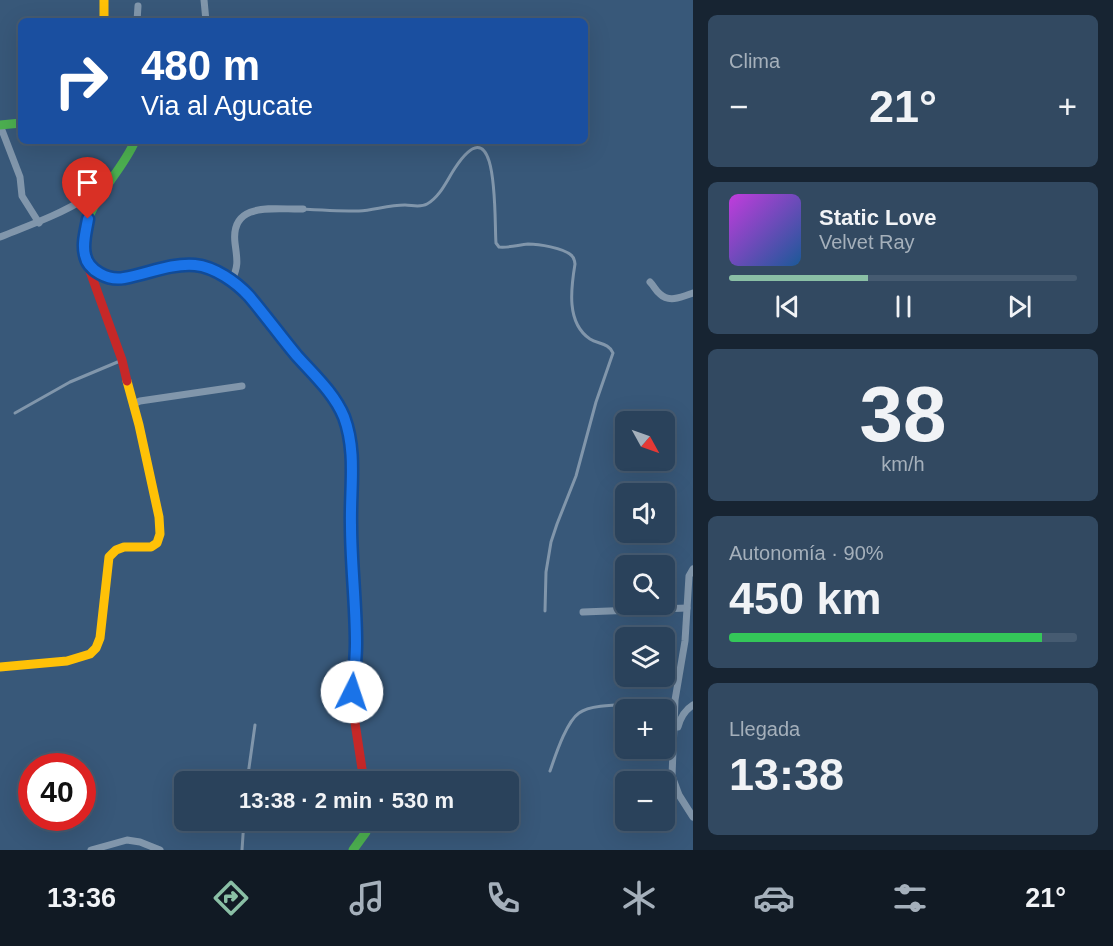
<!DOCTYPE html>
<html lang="es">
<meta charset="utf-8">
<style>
body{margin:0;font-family:Helvetica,sans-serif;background:#324961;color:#f1f3f6;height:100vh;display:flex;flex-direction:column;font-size:22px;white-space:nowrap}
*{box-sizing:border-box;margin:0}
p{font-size:20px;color:#a5b0bb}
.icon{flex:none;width:33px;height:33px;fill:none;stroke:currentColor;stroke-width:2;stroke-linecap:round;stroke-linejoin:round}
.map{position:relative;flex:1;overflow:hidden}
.drawer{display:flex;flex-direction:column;gap:15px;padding:15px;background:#172432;width:420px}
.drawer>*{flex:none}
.hud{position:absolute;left:18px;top:18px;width:570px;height:126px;border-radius:9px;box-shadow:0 6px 24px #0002,0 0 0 2px #465b71;background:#1a4fa0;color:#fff;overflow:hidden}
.needle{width:39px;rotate:130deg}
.controls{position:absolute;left:615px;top:411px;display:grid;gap:12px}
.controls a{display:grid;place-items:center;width:60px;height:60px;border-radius:9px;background:#2a425b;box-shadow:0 6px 24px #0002,0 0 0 2px #465b71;font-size:30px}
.speed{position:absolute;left:18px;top:753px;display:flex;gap:12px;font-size:30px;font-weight:700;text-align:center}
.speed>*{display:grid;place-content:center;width:78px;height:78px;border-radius:50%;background:#2a425b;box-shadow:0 6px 24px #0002,0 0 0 2px #465b71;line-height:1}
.speed .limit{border:9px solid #d22;background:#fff;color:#111}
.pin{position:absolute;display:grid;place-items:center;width:51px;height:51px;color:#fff;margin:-62px -26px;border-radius:50% 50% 50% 0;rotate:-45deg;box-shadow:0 0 6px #0007}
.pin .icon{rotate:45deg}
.me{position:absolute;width:66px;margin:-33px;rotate:4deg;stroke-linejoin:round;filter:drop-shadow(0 0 4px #0008)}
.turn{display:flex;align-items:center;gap:21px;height:126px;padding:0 24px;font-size:27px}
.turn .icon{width:78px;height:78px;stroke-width:2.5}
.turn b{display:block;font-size:42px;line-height:51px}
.big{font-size:45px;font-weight:600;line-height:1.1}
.drawer .tile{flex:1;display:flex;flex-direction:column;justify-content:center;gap:9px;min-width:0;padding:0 21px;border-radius:9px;background:#324961}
.drawer .dial{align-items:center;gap:0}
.dial b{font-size:78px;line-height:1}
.song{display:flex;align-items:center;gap:18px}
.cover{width:72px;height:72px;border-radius:9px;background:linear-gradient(135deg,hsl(290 70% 55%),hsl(210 70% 35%))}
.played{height:6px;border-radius:3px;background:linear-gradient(90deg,#8abfa5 40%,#465b71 40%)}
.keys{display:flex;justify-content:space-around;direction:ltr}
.heat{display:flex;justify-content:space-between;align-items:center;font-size:33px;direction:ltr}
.charge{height:9px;border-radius:4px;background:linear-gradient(90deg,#34c759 90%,#465b71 0)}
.trip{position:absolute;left:174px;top:771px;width:345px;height:60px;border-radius:9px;background:#2a425b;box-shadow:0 6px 24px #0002,0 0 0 2px #465b71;font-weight:600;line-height:60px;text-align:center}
.tab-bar{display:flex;height:96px;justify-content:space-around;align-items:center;background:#111a24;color:#a5b0bb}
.tab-bar .icon{width:42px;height:42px}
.tab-bar .active{color:#8abfa5}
.tab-bar b{font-size:27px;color:#f1f3f6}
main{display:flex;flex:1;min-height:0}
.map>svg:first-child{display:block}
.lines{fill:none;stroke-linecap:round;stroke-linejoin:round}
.lane{stroke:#8196ab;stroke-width:3}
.street{stroke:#8196ab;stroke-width:7}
.fast{stroke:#4caf50;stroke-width:9}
.slow{stroke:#ffc107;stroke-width:9}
.jam{stroke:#c62828;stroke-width:9}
.route-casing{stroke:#114b97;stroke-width:15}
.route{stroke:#1a73e8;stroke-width:10}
</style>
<main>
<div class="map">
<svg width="693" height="850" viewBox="0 0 693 850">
<rect width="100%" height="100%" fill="#385879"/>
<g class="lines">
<!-- lane -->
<g class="lane">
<path d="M 303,209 C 322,210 340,211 359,211 C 374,210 389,205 405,205 C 412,205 420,208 427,204 C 440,197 447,180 455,168 C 500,100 494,221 496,243 L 499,247 C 509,248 518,245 528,244 C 539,244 563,248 571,255 C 575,258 574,259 575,264 C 571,288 566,323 590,339 C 598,344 609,343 613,353 L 596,402 L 576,476 L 557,524 L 551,542 L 546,572 L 545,611"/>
<path d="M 15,413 L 70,382 L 120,361"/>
<path d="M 664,723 L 664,735"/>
<path d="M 664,735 L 665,740 L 673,744"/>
<path d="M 550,771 C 555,757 566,722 579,713 C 593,702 634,706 653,703 L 659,706 L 661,710"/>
<path d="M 247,782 L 255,725"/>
<path d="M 242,850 L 244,820"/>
</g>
<!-- street -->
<g class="street">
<path d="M 204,0 L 206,21"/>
<path d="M 137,21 L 138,6"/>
<path d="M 0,125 L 20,177 L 22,196 L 39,223"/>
<path d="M 0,237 C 30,225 59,215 86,198 C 93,194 100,190 105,184"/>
<path d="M 232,280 C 239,265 237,259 235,243 C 230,200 276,210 303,209"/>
<path d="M 650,282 C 654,286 656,291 660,294 C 669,303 682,297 693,293"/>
<path d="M 133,404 L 140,401 L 242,386"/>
<path d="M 693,569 L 689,576 L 685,641 L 675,700 L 672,776 L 679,795 L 693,817"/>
<path d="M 583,612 L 687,608"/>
<path d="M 678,727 C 680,719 685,710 693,705"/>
<path d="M 91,850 L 127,840 L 140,842 L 160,850"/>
</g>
<!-- fast -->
<g class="fast">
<path d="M 0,125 L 21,123"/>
<path d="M 135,141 C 119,178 80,206 84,250 C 86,268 107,282 124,279 C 151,274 177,259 205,267 C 247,280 272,325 299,357 C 313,374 331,390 341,411"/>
<path d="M 353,850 L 366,832 L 368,820"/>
</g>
<!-- slow -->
<g class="slow">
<path d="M 104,0 L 104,21"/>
<path d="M 0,667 L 67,661 L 90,654 L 96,648 L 100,638 L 109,557 L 116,550 L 124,547 L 151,547 L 157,543 L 160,534 L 159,517 L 139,425 L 127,381"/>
</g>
<!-- jam -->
<g class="jam">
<path d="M 87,263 L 122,360 L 127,381"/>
<path d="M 341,411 L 346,423 L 351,456 L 351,539 L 356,642 L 352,686 L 352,703 L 364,782"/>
</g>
</g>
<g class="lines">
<defs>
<path id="route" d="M 88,219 C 86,231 82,244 85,255 C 88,271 109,281 124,278 C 148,274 170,263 195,265 C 215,267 236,282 249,296 C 266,316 281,337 297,356 C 314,375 334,393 344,417 C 357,452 350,488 351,525 C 351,564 356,603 356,643 C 356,659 354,676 352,692"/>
</defs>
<!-- route casing -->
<use href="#route" class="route-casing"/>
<!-- route -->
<use href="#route" class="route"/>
</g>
</svg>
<div class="controls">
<a><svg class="needle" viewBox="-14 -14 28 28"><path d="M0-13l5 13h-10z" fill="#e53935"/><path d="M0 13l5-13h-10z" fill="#a5b0bb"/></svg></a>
<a><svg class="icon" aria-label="sound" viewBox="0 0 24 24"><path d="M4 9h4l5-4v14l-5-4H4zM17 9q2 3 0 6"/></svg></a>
<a><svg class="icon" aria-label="search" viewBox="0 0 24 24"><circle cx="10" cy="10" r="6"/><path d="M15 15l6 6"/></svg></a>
<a><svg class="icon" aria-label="layers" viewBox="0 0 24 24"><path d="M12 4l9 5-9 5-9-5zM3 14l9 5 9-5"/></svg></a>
<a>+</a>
<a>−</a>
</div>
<div class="speed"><div class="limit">40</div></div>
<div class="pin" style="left:88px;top:219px;background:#d93025"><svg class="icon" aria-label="arrive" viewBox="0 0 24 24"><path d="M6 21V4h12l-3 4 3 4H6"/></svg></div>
<svg class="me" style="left:352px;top:692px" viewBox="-20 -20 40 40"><circle r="19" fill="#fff"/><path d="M0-13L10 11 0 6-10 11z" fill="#1a73e8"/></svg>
<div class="trip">13:38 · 2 min · 530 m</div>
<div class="hud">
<div class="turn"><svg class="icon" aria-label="right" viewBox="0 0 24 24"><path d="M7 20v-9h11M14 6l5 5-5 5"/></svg><div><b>480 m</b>Via al Agucate</div></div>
</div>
</div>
<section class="drawer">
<div class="tile"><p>Clima</p>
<div class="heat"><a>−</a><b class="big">21°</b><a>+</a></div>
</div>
<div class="tile">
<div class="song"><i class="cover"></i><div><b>Static Love</b><p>Velvet Ray</p></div></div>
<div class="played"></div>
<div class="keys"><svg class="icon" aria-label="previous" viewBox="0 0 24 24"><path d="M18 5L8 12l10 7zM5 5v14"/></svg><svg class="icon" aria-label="pause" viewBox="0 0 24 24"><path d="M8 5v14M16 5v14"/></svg><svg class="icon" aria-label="next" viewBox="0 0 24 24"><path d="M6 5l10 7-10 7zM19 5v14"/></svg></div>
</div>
<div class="tile dial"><b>38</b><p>km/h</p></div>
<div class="tile"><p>Autonomía · 90%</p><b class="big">450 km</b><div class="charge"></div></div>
<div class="tile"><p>Llegada</p><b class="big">13:38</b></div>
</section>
</main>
<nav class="tab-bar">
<b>13:36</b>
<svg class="icon active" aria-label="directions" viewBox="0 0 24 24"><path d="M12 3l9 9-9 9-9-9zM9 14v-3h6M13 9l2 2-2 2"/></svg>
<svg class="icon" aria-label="music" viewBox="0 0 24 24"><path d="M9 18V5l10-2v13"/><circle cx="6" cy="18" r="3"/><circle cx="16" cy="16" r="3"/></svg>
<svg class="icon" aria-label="phone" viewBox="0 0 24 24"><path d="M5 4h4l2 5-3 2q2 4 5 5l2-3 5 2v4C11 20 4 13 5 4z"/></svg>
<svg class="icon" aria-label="climate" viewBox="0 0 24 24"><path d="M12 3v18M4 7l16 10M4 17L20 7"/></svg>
<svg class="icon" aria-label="car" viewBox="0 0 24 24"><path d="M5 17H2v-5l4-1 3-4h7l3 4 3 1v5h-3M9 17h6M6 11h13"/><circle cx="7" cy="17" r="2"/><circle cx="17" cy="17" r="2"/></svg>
<svg class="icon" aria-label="filters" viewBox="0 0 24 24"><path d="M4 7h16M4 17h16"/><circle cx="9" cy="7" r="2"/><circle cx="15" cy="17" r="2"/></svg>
<b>21°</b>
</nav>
